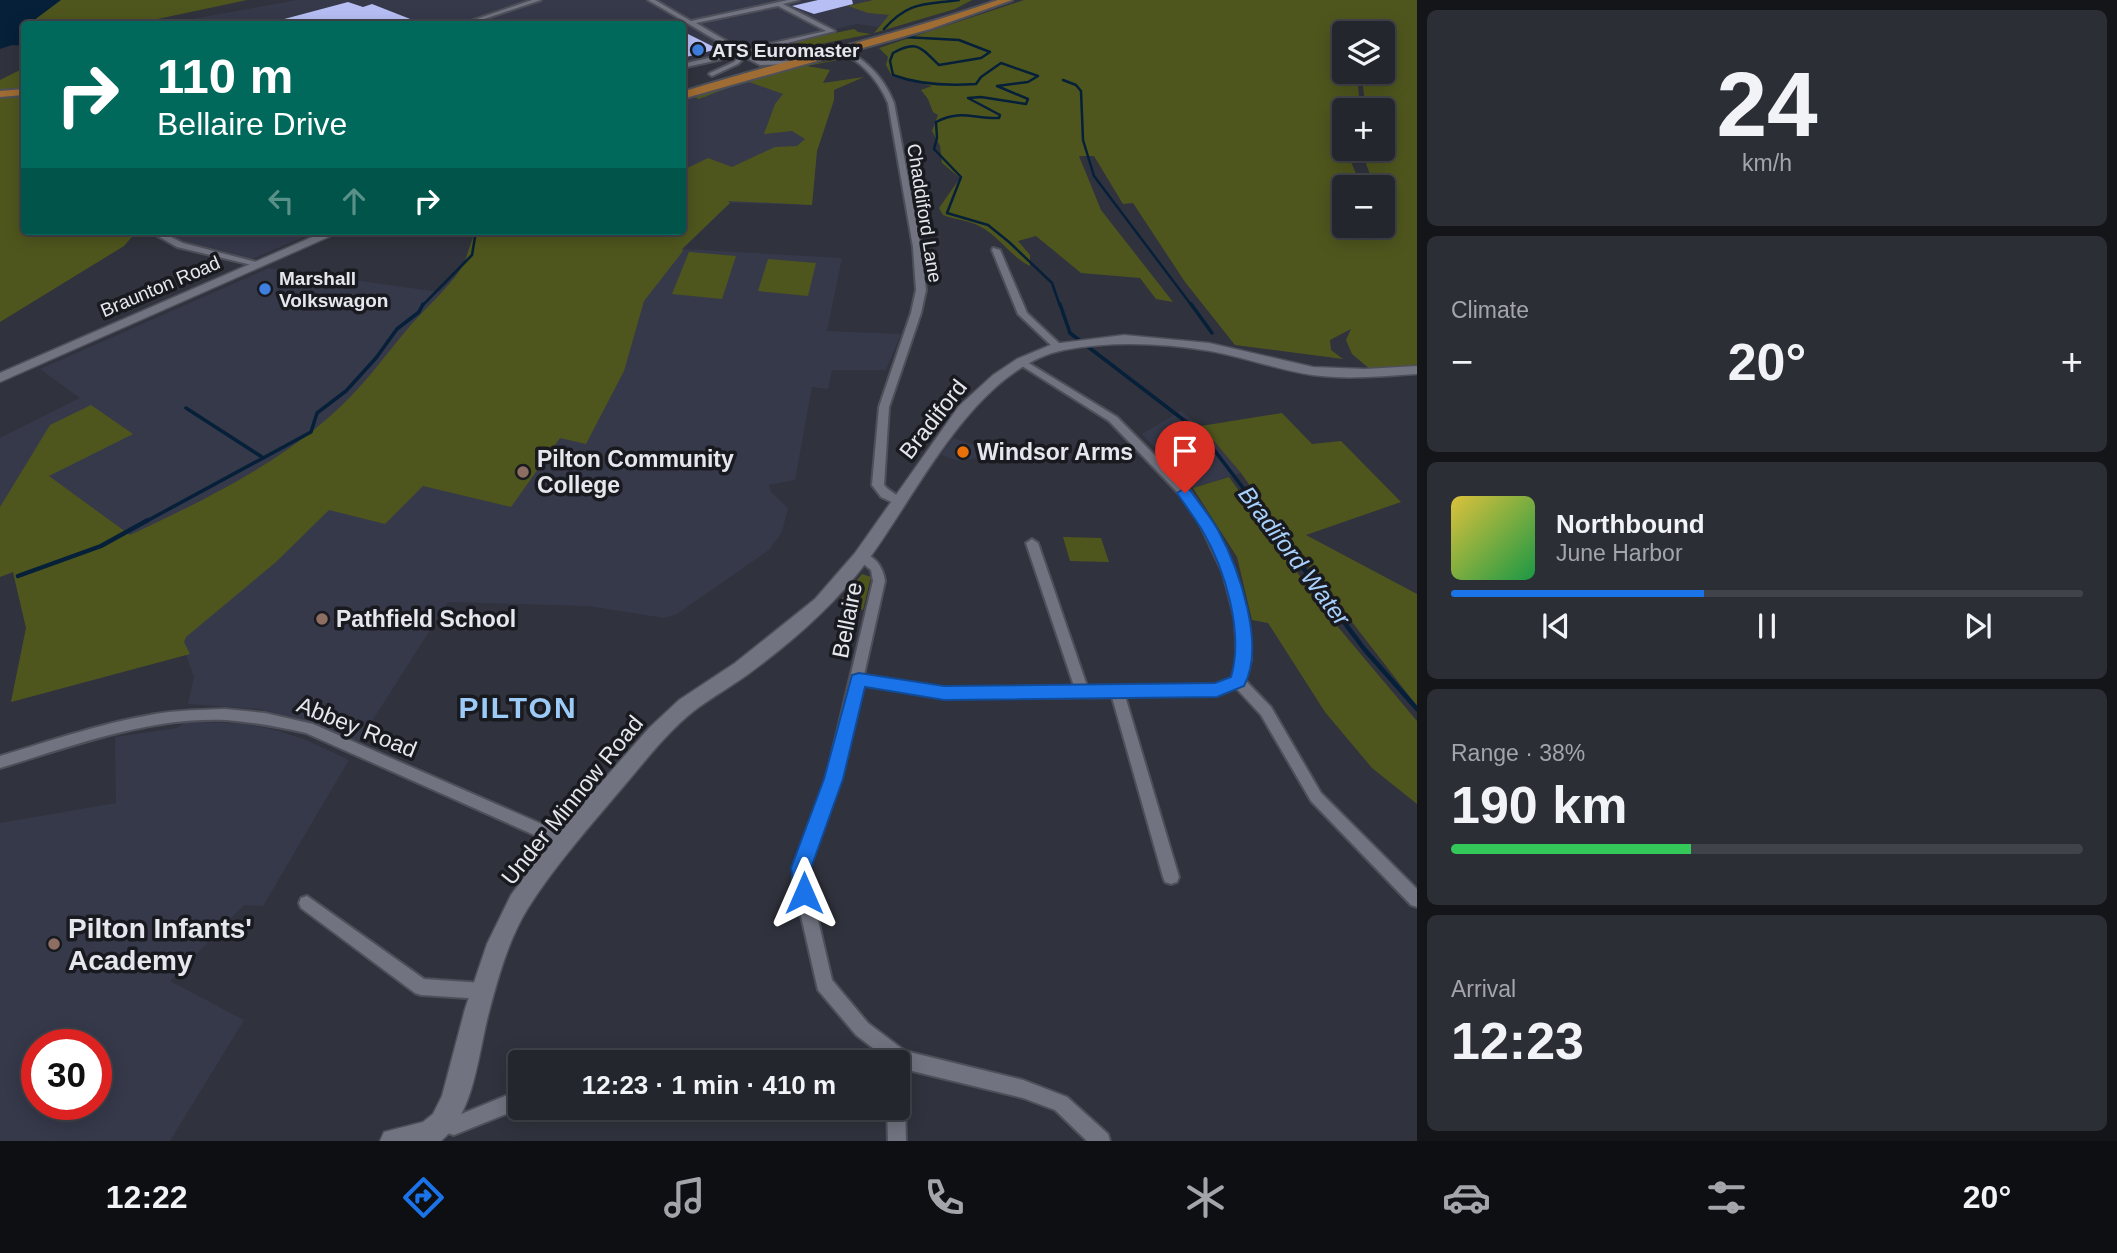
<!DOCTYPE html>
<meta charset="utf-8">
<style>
body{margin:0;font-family:Arial,sans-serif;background:#2c2e36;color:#f1f3f6;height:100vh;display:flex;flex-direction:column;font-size:26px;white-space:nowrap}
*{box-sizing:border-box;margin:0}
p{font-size:23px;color:#a3a5aa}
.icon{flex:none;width:38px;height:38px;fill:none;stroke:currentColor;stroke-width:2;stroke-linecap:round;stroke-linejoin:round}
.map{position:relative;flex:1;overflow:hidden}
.drawer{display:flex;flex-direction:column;gap:10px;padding:10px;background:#141519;width:700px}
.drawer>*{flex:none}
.top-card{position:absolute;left:21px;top:21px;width:665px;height:214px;border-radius:7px;box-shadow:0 4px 18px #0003,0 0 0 2px #41434a;background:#00695c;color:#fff;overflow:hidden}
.controls{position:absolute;left:1332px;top:21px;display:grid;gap:14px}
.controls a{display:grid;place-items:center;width:63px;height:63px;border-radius:7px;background:#24262e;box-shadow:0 4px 18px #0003,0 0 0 2px #41434a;font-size:35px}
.speed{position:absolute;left:21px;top:1029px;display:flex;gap:14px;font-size:35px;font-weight:700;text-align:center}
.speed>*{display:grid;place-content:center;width:91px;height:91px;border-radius:50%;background:#24262e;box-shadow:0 4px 18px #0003,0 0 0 2px #41434a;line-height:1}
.speed .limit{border:10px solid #d22;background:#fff;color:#111}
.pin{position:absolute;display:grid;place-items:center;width:60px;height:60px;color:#fff;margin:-72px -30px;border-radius:50% 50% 50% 0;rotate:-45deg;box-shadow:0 0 7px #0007}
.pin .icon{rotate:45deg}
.me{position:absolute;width:77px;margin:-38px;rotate:0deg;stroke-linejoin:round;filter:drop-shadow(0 0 5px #0008)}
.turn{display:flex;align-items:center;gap:24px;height:147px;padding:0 21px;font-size:32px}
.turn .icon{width:91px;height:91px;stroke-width:2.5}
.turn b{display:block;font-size:49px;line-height:60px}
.lanes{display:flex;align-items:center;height:66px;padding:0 21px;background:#0003;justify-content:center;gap:35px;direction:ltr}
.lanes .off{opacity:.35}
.big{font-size:52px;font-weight:700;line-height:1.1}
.drawer .tile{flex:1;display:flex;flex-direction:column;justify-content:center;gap:10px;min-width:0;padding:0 24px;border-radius:10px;background:#2c2e36}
.drawer .dial{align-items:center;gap:0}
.dial b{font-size:91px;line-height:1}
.song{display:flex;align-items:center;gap:21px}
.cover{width:84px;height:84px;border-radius:10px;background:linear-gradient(135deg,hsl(50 70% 55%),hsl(140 70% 35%))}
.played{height:7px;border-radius:4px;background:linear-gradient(90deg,#1a73e8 40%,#41434a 40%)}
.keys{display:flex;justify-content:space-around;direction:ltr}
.heat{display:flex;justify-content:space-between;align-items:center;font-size:38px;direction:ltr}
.charge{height:10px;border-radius:5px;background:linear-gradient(90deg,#34c759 38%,#41434a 0)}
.trip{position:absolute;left:508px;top:1050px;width:402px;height:70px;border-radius:7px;background:#24262e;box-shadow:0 4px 18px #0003,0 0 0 2px #41434a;font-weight:700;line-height:70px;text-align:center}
.tabs{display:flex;height:112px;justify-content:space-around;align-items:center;background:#0e0f12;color:#a3a5aa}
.tabs .icon{width:49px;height:49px}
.tabs .on{color:#1a73e8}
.tabs b{font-size:32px;color:#f1f3f6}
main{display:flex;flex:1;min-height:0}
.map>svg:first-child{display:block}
.built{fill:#36394a;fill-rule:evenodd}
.green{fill:#4f561d;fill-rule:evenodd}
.water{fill:#062039}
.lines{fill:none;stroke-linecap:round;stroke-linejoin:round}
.stream-far2{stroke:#062039;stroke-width:2.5}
.stream-far1{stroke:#062039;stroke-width:3.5}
.stream{stroke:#062039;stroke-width:4.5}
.building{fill:#b6bef4}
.street-casing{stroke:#4d4f59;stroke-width:4}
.secondary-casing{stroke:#4d4f59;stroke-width:3}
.primary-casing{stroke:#4d4f59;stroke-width:4}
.street{fill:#717380;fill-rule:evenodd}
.secondary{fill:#717380;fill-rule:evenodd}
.primary{fill:#9f6c33;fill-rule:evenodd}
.route{fill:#1a73e8;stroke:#114b97;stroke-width:2}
.shop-dot{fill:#3f7fe0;stroke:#191a1f;stroke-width:2.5}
.food-dot{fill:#e8710a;stroke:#191a1f;stroke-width:2.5}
.education-dot{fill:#8d6e63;stroke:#191a1f;stroke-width:2.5}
.labels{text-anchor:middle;stroke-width:7;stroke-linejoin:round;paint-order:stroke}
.far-poi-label{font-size:19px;font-weight:bold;fill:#e5e7ee;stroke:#191a1f;text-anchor:start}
.far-street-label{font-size:19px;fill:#e5e7ee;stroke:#191a1f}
.street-label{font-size:23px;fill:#e5e7ee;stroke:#191a1f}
.poi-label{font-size:23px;font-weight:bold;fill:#e5e7ee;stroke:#191a1f;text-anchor:start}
.water-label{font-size:24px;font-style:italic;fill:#a8d0fc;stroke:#191a1f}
.near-poi-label{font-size:28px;font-weight:bold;fill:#e5e7ee;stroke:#191a1f;text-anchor:start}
.district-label{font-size:30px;font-weight:bold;letter-spacing:2px;fill:#9dcbf8;stroke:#191a1f}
</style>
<main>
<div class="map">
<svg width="1417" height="1141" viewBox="0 0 1417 1141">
<rect width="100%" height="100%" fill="#30323d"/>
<!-- built -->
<g class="built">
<path d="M 297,0 L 873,0 L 866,1 L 868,13 L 890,15 L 878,27 L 857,24 L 683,64 L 682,24 L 164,24 Z"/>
<path d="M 793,69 L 817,151 L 812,205 L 730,203 L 683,249 L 842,258 L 827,331 L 901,334 L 886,370 L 832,370 L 828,389 L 812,387 L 795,480 L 769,485 L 770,491 L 788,508 L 782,532 L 769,550 L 677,614 L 664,618 L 589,606 L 448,602 L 358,743 L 298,719 L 259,709 L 188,704 L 194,677 L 186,655 L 11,702 L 26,628 L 13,572 L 0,577 L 0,438 L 80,398 L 40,369 L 269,268 L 439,292 L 459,272 L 469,253 L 476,231 L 615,242 L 570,231 L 682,231 L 683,100 L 744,80 Z"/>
<path d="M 160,231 L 318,231 L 252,259 L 180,241 Z"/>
<path d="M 1181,411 L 1201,426 L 1241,473 L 1193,488 L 1142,434 Z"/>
<path d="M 953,438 L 977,446 L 1013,447 L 1014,452 L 958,461 L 941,455 Z"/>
<path d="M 186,722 L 242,723 L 279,731 L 306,740 L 349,760 L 263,906 L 244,905 L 170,981 L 244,1020 L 170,1141 L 0,1141 L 0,823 L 116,803 L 115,737 L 177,728 ZM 37,1045 L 96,1045 L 96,1104 L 37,1104 Z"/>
</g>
<!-- green -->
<g class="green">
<path d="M 60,0 L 247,0 L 134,24 L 28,24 Z"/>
<path d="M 873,0 L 972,0 L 955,9 L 874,33 L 889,15 L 868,13 L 848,6 Z"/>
<path d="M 1024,0 L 1417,0 L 1417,366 L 1371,370 L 1352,354 L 1346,340 L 1351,329 L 1330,340 L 1331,350 L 1343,359 L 1235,345 L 1185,282 L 1133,203 L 1123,204 L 1094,156 L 1079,156 L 1101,210 L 1173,302 L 1156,299 L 1140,278 L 1081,273 L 1036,236 L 1018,241 L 1030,255 L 1030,266 C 1010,256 1001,238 981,227 C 970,220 955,220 943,215 L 939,208 L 960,178 L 942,163 L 940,146 L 932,131 L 938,115 L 933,112 L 928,99 L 921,90 L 932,86 L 892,76 L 886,65 L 888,57 L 879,48 ZM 1344,33 L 1382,33 L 1382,72 L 1361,72 L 1366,110 L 1382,110 L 1382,149 L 1368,149 L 1366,164 L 1375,187 L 1382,187 L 1383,206 L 1392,231 L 1378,230 L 1376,226 L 1344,226 L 1344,187 L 1362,187 L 1351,162 L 1357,149 L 1344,149 L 1344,110 L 1360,110 L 1357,72 L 1344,72 Z"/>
<path d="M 854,29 L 858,32 L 871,34 L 810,46 L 792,42 Z"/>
<path d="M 839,59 L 843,59 L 807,66 L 830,70 L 823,83 L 864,77 L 834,90 L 834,100 L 817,151 L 812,205 L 728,201 L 730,203 L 682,249 L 683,251 L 644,301 L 624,371 L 586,444 L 560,438 L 511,507 L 423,486 L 385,524 L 329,510 L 276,562 L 186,637 L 184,642 L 190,654 L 11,702 L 26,628 L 13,572 L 0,577 L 0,507 L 50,425 L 91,405 L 133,434 L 49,476 L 130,535 C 198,503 271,468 328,418 C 360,391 383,358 410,326 C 425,309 448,288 460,270 C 468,258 469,244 476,231 L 569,237 L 570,231 L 682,231 L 683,170 L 708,158 L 732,167 L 775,147 L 797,146 L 805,139 L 792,131 L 764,134 L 775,104 L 783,94 L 746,81 L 699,99 L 693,96 L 790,68 Z"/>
<path d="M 24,68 L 24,231 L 137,231 L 124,246 L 0,322 L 0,80 Z"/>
<path d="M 689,252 L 736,256 L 722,299 L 672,294 Z"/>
<path d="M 768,259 L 816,263 L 808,296 L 758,291 Z"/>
<path d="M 1282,413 L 1312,444 L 1341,441 L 1401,502 L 1306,535 L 1417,594 L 1417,706 L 1287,538 L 1241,473 L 1201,426 Z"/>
<path d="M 1229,477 L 1327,614 L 1417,721 L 1417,804 L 1372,768 L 1325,712 L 1268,623 L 1252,620 L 1237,557 L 1193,488 Z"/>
<path d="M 1063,537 L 1101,538 L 1109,562 L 1070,561 Z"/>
<path d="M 862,574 L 871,577 L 863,610 L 841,600 Z"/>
</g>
<!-- water -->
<path class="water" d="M 0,0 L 61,0 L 29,24 L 24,24 L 20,32 L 24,36 L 24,46 L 12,45 L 0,49 Z"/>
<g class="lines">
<!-- stream-far2 -->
<g class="stream-far2">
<path d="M 884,29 C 909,1 924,5 959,0"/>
<path d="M 904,37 L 959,40 L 990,52 L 981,58 L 939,65 C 921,48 917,39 893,53 L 890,61 L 893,75 C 920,85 947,86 976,84 L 981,77 L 1001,63 L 1038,76 L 1028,82 L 997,86 L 1028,99 L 1026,104 L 981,97 L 968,98 L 1000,115 L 999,118 C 973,119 961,109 936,122 L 937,138 L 934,149 L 961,177 L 947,213 L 988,225 L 1009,242 L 1052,283 L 1060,306"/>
<path d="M 1063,80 L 1076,85 L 1081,91 L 1083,140 L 1094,176 L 1192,306"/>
<path d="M 510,231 L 559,234"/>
<path d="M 422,306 L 472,255 L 476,231"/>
</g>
<!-- stream-far1 -->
<g class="stream-far1">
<path d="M 1060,304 L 1070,333 L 1202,434 L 1269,522"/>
<path d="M 1191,304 L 1212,333"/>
<path d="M 186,408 L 262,457"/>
<path d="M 145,522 L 311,432 L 317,413 L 346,391 L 376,358 L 397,329 L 419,312 L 423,304"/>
</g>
<!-- stream -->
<g class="stream">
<path d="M 1267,520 L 1365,650 L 1417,709"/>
<path d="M 18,576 L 101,546 L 148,520"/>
</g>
</g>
<!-- building -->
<g class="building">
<path d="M 818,0 L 852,0 L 853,4 L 814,14 L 792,6 Z"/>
<path d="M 348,2 L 363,7 L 372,4 L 423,24 L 273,24 L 273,22 Z"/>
<path d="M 682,31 L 718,49 L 682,58 Z"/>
</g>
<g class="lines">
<defs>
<g id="street">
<path d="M 532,0 L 541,0 L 469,24 L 462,24 Z"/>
<path d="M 648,0 L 655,0 L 691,21 L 788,0 L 799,0 L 783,4 L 835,31 L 747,53 L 761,61 L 788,61 L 790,62 L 790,64 L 760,65 L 745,57 L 738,64 L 712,76 L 709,74 L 710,73 L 734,62 L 741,55 L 682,68 L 682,64 L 736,52 ZM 778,6 L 826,31 L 742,50 L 696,23 Z"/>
<path d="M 826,47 C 858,48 883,75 894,103 L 921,247 L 926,290 L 921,313 L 889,407 L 884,485 C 890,493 900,495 906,502 L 904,505 L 900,506 L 881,497 L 872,485 L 879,407 L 911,313 L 916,290 L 913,247 L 888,103 C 878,79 854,50 826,51 C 813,51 800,56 787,57 L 784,55 Z"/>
<path d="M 149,231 L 159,231 L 183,243 L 264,264 L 260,267 L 177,247 Z"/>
<path d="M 993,248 L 1000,250 L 1027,313 L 1061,345 L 1061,349 L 1055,349 L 1018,314 L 992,250 Z"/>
<path d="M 1022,359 L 1117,417 L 1189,490 L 1206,514 L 1235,573 L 1247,619 L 1251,660 L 1245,680 L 1271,707 L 1321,793 L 1417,889 L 1417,907 L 1411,905 L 1311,801 L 1261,715 L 1236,688 L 1217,695 L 1125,696 L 1179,877 L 1177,882 L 1171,884 L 1165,882 L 1163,877 L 1112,697 L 944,698 L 862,685 L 840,779 L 809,868 L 809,881 L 832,980 L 868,1023 L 905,1051 L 1023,1080 L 1067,1097 L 1108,1134 L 1110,1141 L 1087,1141 L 1055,1110 L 1023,1098 L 908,1070 L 904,1085 L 898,1088 L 898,1062 L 891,1062 L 856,1035 L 818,990 L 793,881 L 793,868 L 826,779 L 873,581 L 871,570 L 855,557 L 857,554 C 873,552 883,566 885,581 L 864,675 L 944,688 L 1074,686 L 1026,543 L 1032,539 L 1038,543 L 1087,686 L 1216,685 L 1232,678 L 1237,660 L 1235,619 L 1223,573 L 1197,518 L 1181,496 L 1109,421 L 1019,364 L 1019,360 Z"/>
<path d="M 225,709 L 265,713 L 313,724 L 569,836 L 572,841 L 569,846 L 564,848 L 559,846 L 306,733 C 279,727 253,722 226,720 C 148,717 73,746 0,768 L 0,756 C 50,741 99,724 150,715 C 175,710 200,710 225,709 Z"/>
<path d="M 307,896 L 424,979 L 483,983 L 489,985 L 492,991 L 489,997 L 483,999 L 421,995 L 415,993 L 301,908 L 299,903 L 301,898 Z"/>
<path d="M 520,1090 L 521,1108 L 454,1135 L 435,1130 L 433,1123 L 435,1116 L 442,1114 L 454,1117 Z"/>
<path d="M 898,1100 L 902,1102 L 905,1108 L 906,1141 L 888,1141 L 887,1108 L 898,1108 Z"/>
</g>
<g id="secondary">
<path d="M 326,231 L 342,231 L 0,382 L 0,373 Z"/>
<path d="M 1124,335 L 1209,343 L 1313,367 L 1365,369 L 1417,366 L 1417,374 C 1383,376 1347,380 1312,375 C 1278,370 1244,357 1210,351 C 1162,343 1112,341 1064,350 C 975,368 918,493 868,560 C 835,605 792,642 747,675 C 730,687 711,698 695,710 C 667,732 646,760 623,787 C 590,826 556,864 528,908 C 509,938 498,978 489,1012 C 478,1053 475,1112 441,1141 L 380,1141 L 384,1132 L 423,1122 L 433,1114 L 442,1096 L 465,1009 L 487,944 L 511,895 L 556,834 L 649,728 L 679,700 L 735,663 L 815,599 L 855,553 L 959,406 L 993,375 L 1017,359 L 1053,344 Z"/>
</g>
<g id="primary">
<path d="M 998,0 L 1012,0 L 930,29 L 682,99 L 682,92 C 787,59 895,36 998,0 Z"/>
<path d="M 24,89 L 24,95 L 0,97 L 0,91 Z"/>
</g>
</defs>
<!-- street casing -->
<use href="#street" class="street-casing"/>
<!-- secondary casing -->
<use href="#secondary" class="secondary-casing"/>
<!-- primary casing -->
<use href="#primary" class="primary-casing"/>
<!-- street -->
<use href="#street" class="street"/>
<!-- secondary -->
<use href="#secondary" class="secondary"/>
<!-- primary -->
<use href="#primary" class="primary"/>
</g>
<!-- route -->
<path class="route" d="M 1185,488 L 1190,490 C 1199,503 1210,516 1218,530 C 1239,569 1266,645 1244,686 L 1217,697 L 944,700 L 865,687 L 843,779 L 811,868 L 814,893 L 811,900 L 804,903 L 796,900 L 791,868 L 824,779 L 852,675 L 859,673 L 944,686 L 1215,683 L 1231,677 C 1244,632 1225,569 1202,530 C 1194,517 1185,505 1177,493 Z"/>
<!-- markers -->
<g class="shop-dot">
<circle cx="698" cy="50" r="7"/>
<circle cx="265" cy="289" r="7"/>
</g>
<circle class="food-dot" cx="963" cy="452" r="7"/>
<g class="education-dot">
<circle cx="523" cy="472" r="7"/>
<circle cx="322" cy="619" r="7"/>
<circle cx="54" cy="944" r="7"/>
</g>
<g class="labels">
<!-- far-poi labels -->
<g class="far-poi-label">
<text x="712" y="57">ATS Euromaster</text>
<text x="279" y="285">Marshall<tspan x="279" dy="22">Volkswagon</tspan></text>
</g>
<!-- far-street labels -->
<g class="far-street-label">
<text transform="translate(925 213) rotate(81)" y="7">Chaddiford Lane</text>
<text transform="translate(160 286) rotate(-23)" y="7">Braunton Road</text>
</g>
<!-- street labels -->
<g class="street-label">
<text transform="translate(933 419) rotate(-52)" y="8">Bradiford</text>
<text transform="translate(847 620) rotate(-79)" y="8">Bellaire</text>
<text transform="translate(357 727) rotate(22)" y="8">Abbey Road</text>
<text transform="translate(572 800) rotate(-51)" y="8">Under Minnow Road</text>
</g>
<!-- poi labels -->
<g class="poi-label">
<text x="977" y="460">Windsor Arms</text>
<text x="537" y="467">Pilton Community<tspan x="537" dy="26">College</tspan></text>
<text x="336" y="627">Pathfield School</text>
</g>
<!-- water labels -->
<g class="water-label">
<text transform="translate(1294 556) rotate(53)" y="8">Bradiford Water</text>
</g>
<!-- near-poi labels -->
<g class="near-poi-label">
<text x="68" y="938">Pilton Infants'<tspan x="68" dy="32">Academy</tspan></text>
</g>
<!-- district labels -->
<g class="district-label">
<text x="518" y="718">PILTON</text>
</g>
</g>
</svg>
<div class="controls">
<a><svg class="icon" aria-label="layers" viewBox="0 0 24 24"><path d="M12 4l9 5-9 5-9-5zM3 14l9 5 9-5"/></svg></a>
<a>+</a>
<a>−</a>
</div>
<div class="speed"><div class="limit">30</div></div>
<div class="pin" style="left:1185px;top:493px;background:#d93025"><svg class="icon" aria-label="arrive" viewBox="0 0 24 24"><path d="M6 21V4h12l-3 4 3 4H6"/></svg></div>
<svg class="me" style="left:804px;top:893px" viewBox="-20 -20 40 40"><path d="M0-17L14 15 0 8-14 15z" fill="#1a73e8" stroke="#fff" stroke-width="4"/></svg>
<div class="trip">12:23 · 1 min · 410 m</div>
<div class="top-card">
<div class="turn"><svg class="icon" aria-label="right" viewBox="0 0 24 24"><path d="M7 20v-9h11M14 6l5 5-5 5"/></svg><div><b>110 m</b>Bellaire Drive</div></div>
<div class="lanes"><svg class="icon off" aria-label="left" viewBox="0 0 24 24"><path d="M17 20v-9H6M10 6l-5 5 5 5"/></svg><svg class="icon off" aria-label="ahead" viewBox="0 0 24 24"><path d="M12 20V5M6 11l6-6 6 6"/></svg><svg class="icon" aria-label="right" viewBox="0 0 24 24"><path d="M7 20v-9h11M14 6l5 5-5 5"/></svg></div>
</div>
</div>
<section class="drawer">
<div class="tile dial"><b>24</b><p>km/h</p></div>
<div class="tile"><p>Climate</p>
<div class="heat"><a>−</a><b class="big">20°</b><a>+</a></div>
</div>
<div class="tile">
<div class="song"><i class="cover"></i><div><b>Northbound</b><p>June Harbor</p></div></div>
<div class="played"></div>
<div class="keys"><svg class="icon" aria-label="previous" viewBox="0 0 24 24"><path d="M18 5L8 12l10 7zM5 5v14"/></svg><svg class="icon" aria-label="pause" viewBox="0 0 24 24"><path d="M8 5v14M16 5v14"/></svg><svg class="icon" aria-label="next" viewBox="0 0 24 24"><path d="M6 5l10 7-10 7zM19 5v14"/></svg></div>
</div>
<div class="tile"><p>Range · 38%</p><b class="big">190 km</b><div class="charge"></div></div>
<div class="tile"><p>Arrival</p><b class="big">12:23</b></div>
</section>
</main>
<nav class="tabs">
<b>12:22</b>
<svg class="icon on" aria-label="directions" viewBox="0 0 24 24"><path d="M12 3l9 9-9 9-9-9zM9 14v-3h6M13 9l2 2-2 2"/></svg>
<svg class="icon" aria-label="music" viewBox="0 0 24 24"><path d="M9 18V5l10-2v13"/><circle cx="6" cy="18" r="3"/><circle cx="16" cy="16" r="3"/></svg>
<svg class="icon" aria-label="phone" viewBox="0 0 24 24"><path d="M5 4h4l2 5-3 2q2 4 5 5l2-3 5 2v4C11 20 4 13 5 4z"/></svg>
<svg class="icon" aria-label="climate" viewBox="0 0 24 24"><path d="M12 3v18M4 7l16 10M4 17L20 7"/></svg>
<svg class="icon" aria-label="car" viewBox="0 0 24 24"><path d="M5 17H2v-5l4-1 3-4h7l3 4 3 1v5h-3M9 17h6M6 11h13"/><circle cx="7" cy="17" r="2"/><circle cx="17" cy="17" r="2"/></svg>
<svg class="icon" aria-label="filters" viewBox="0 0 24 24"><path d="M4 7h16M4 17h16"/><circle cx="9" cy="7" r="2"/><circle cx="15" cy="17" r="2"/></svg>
<b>20°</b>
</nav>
